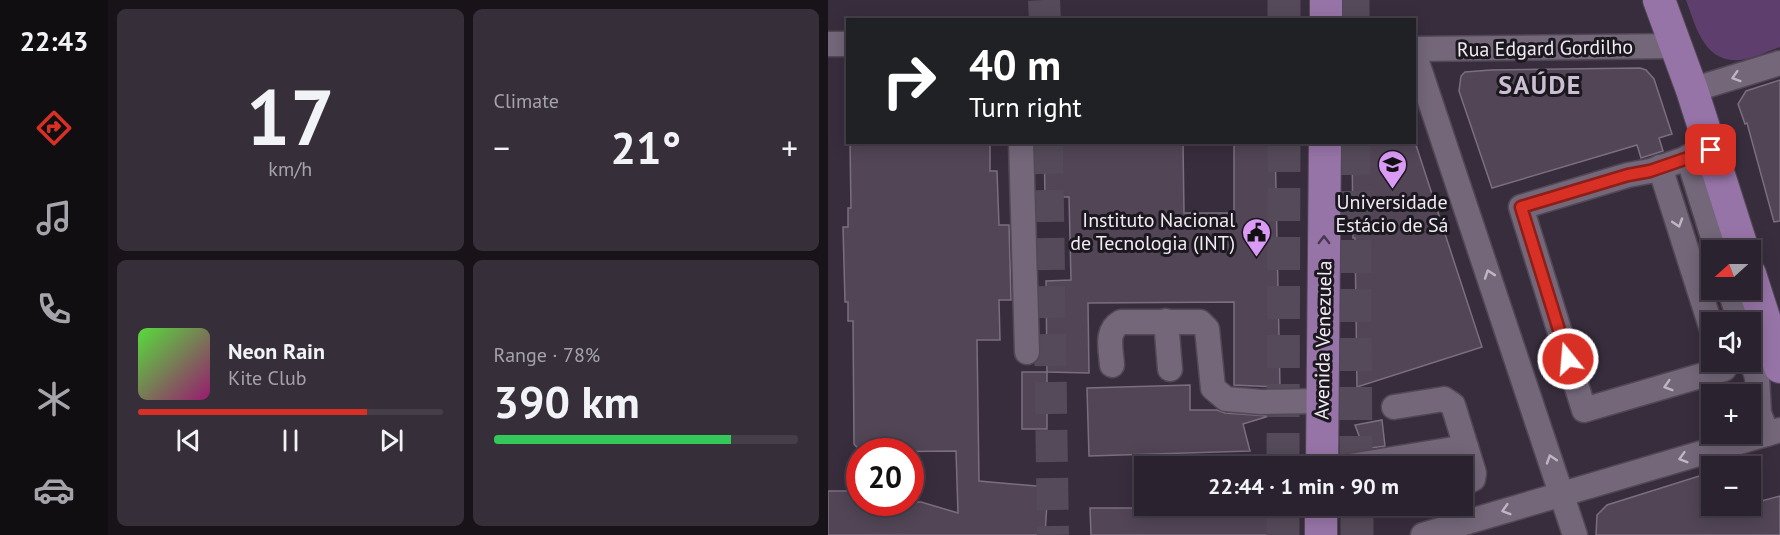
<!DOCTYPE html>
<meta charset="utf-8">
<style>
body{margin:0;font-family:"PT Sans",sans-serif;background:#362f3a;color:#f1f3f6;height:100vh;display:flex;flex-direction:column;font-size:22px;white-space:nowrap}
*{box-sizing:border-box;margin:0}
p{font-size:20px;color:#a5a4aa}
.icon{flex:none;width:33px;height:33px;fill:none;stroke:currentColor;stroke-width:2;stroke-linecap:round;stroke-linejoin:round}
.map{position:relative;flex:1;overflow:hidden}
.sheet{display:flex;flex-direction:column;gap:9px;padding:9px;background:#171319;width:720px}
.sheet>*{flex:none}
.banner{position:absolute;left:18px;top:18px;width:570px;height:126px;border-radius:0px;box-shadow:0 3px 15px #0003,0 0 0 2px #463f4a;background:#202124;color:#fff;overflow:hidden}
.needle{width:39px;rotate:249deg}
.tools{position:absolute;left:873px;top:240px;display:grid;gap:12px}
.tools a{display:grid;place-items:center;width:60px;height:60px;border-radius:0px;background:#2a222e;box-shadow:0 3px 15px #0003,0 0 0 2px #463f4a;font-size:30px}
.speed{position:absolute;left:18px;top:438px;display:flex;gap:12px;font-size:30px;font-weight:700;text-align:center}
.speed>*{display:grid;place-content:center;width:78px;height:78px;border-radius:50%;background:#2a222e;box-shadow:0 3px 15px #0003,0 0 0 2px #463f4a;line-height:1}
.speed .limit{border:9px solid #d22;background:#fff;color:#111}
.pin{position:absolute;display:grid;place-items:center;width:51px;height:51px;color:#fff;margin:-26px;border-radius:12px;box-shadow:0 3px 9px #0006}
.me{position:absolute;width:66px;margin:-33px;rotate:343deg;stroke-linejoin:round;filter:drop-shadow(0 0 4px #0008)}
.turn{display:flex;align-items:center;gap:21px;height:126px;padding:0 24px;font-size:27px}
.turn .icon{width:78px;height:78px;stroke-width:2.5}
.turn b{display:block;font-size:42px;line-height:51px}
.big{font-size:45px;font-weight:700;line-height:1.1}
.sheet .card{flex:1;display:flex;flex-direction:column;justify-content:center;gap:9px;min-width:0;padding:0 21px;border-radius:9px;background:#362f3a}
.sheet .dial{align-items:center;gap:0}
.dial b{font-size:78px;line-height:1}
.song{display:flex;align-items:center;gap:18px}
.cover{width:72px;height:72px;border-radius:9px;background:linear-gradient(135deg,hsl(110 70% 55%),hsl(320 70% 35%))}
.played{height:6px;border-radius:3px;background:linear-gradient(90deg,#d93025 75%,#463f4a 75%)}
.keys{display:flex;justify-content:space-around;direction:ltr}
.heat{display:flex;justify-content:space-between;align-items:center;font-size:33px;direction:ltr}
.charge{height:9px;border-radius:4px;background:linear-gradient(90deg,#34c759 78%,#463f4a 0)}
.sheet .tiles{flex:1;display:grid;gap:9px;grid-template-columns:repeat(2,1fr)}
.trip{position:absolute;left:306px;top:456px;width:339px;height:60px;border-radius:0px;background:#2a222e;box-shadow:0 3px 15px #0003,0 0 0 2px #463f4a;font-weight:700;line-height:60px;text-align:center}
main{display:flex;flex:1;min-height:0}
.menu{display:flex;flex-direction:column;width:108px;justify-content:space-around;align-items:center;background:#110e12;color:#a5a4aa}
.menu .icon{width:42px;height:42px}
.menu .on{color:#d93025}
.menu b{font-size:27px;color:#f1f3f6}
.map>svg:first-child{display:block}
.green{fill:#5e3e6c}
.building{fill:#514556;stroke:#7a6e80;stroke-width:1.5}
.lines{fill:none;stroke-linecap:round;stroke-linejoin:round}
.major-tunnel{stroke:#544a59;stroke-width:32;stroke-dasharray:32 16;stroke-linecap:butt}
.highway-tunnel{stroke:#544a59;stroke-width:33;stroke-dasharray:33 16;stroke-linecap:butt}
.minor-casing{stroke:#524855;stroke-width:27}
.major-casing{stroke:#524855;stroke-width:34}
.minor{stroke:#736779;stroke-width:24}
.major{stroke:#9774a7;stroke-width:32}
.oneway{stroke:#bfb6c3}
.oneway2{stroke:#47384f}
.route-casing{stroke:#8d1f18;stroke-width:15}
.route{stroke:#d93025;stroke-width:10}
.labels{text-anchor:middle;stroke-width:6;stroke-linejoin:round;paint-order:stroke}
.street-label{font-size:20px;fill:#f2ebf5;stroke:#1c181f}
.poi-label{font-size:20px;fill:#f2ebf5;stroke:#1c181f}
.district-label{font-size:26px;font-weight:bold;letter-spacing:1.5px;fill:#cbbed2;stroke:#1c181f}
</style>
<main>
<nav class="menu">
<b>22:43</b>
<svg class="icon on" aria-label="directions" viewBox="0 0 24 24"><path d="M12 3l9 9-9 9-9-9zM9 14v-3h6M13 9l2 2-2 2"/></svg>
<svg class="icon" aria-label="music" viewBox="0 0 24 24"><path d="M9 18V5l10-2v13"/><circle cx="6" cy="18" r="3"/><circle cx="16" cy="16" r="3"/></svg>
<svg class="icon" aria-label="phone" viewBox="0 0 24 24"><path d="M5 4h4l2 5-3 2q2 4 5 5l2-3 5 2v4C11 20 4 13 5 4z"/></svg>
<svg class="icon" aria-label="climate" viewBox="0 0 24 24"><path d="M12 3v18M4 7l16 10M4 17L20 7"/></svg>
<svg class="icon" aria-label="car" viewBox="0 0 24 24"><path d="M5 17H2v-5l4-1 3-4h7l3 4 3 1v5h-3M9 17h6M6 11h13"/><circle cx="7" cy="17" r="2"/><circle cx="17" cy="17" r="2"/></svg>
</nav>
<section class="sheet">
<div class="tiles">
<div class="card dial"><b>17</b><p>km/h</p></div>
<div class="card"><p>Climate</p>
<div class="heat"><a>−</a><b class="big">21°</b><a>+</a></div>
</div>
<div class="card">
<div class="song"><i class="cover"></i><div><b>Neon Rain</b><p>Kite Club</p></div></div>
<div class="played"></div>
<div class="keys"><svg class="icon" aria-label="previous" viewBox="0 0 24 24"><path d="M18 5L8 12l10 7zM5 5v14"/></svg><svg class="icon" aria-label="pause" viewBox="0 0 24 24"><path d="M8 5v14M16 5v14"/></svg><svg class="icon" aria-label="next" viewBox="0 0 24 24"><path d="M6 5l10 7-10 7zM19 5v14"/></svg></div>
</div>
<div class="card"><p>Range · 78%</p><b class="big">390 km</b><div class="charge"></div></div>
</div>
</section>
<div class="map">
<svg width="952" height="535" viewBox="0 0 952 535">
<rect width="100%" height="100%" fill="#382d3d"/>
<!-- green -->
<path class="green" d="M 858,0 L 952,0 L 952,47 C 940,51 925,59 912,60 C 876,63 868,27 858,0 Z"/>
<!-- building -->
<g class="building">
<path d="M 812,68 L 818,70 L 826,79 L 844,134 L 831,138 L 835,151 L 813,158 L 809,145 L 664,188 L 631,91 L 633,76 L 637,72 L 663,70 Z"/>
<path d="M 952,80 L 952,221 L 946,222 L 919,123 L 917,124 L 910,104 L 918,91 Z"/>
<path d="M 22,142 L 162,142 L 162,171 L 169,171 L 171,225 L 181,225 L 183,300 L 171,300 L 172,340 L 149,340 L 151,481 L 220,487 L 217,535 L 0,535 L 0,491 L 32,491 L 32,502 L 93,502 L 130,513 L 128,451 L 33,452 L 26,444 L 25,321 L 20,321 L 20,302 L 17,302 L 15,227 L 20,227 L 20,208 L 23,208 Z"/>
<path d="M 216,142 L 355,142 L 356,213 L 406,213 L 406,142 L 447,142 L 452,387 L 406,385 L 406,302 L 260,303 L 261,373 L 219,372 L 218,281 L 243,280 L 241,197 L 217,197 Z"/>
<path d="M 524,142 L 587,142 L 654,347 L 529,387 L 527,238 L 525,238 Z"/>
<rect x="194" y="372" width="25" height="57"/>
<path d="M 362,385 L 362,410 L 389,410 L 397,413 L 441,416 L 415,424 L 422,451 L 261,456 L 259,388 Z"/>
<path d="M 554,420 L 557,446 L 543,448 L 539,446 L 533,441 L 527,425 Z"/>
<path d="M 884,472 L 884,506 L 922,506 L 922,504 L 952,496 L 952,535 L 768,535 L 769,515 L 779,505 Z"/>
<path d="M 262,508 L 450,508 L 450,535 L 263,535 Z"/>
</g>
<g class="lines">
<!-- major-tunnel -->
<g class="major-tunnel">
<path d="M 216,0 L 217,20"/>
<path d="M 219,142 L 225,535"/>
</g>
<!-- highway-tunnel -->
<g class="highway-tunnel">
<path d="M 525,0 L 525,20"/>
<path d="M 456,20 L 456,0"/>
<path d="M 526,142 L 528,466"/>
<path d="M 455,466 L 456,142"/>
<path d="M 529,506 L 529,535"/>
<path d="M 455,535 L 455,506"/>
</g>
<defs>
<g id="minor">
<path d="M 0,44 L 20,44"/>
<path d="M 586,49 L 848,46"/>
<path d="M 586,53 L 747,535"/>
<path d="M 864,90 L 952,63"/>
<path d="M 193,142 L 199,352"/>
<path d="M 883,150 L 822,171 L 800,175 L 693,207 L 756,410 L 896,369 L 893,362"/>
<path d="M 860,157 L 889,250"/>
<path d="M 832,167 L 884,330"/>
<path d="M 902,290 L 912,322"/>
<path d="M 338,321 L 342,369"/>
<path d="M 922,355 L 929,377 L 931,413 L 939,434"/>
<path d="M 284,365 C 283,349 277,331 293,322 L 372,322 L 379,329 L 385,388 L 398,399 L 433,402 L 494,401"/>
<path d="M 522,466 L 638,447 L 625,405 L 616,399 L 566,407"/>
<path d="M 634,485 L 645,479 L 646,473 L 638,447"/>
<path d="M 595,535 L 952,430"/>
</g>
<g id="major">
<path d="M 498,0 L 498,20"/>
<path d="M 831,0 L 864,90 L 915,250"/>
<path d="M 922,274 L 952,367"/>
<path d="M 494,466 L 497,142"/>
<path d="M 493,535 L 493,506"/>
</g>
</defs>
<!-- minor casing -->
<use href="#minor" class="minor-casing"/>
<!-- major casing -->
<use href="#major" class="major-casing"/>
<!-- minor -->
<use href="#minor" class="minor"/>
<!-- major -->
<use href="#major" class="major"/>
</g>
<!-- one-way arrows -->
<defs><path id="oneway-chevron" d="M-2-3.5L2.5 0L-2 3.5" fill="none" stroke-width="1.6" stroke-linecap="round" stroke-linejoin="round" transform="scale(1.5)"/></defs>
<g class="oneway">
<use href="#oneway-chevron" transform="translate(908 77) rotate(163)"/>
<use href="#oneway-chevron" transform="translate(850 223) rotate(72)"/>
<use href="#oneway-chevron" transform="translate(661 274) rotate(-109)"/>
<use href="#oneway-chevron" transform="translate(840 386) rotate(163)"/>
<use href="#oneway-chevron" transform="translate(855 458) rotate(164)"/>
<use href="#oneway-chevron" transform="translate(723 459) rotate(-108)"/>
<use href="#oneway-chevron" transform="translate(678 510) rotate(163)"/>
</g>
<use class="oneway2" href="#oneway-chevron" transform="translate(496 240) rotate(-90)"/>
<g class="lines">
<defs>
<path id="route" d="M 740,359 L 693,207 L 800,175 L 822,171 L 883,150"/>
</defs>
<!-- route casing -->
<use href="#route" class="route-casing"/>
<!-- route -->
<use href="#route" class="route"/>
</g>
<!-- icons -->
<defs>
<symbol id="university-pin" viewBox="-11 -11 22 30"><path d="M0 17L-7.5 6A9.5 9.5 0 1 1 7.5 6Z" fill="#da9af6" stroke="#1c181f"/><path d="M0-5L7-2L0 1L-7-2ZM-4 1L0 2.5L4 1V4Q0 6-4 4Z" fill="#111"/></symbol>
<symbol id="civic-pin" viewBox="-11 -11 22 30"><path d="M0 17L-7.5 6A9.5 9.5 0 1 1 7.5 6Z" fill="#da9af6" stroke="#1c181f"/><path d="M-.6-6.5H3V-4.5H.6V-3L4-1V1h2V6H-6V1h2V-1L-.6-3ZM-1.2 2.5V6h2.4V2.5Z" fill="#111"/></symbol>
</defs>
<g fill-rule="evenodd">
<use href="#university-pin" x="548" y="148" width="33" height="45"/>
<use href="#civic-pin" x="412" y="216" width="33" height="45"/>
</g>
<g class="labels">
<!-- street labels -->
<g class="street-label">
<text transform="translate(717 48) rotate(-1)" y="7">Rua Edgard Gordilho</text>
<text transform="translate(495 340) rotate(-89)" y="7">Avenida Venezuela</text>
</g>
<!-- poi labels -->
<g class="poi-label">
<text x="564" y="209">Universidade<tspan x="564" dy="23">Estácio de Sá</tspan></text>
<text x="407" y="227" text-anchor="end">Instituto Nacional<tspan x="407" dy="23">de Tecnologia (INT)</tspan></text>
</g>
<!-- district labels -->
<g class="district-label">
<text x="712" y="94">SAÚDE</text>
</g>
</g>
</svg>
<div class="tools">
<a><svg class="needle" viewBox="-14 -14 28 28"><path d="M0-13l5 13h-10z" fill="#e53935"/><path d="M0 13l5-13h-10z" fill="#a5a4aa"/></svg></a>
<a><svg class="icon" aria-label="sound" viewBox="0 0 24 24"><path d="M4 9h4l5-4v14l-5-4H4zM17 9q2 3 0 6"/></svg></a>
<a>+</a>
<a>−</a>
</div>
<div class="speed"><div class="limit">20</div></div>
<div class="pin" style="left:883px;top:150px;background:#d93025"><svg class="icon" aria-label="arrive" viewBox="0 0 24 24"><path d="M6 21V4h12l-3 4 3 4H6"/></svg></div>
<svg class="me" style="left:740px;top:359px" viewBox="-20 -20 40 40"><circle r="17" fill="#d93025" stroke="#fff" stroke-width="3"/><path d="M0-11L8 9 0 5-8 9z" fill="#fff"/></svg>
<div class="trip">22:44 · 1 min · 90 m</div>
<div class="banner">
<div class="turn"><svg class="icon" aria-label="right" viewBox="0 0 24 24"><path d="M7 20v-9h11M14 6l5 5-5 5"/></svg><div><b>40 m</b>Turn right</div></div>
</div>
</div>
</main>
